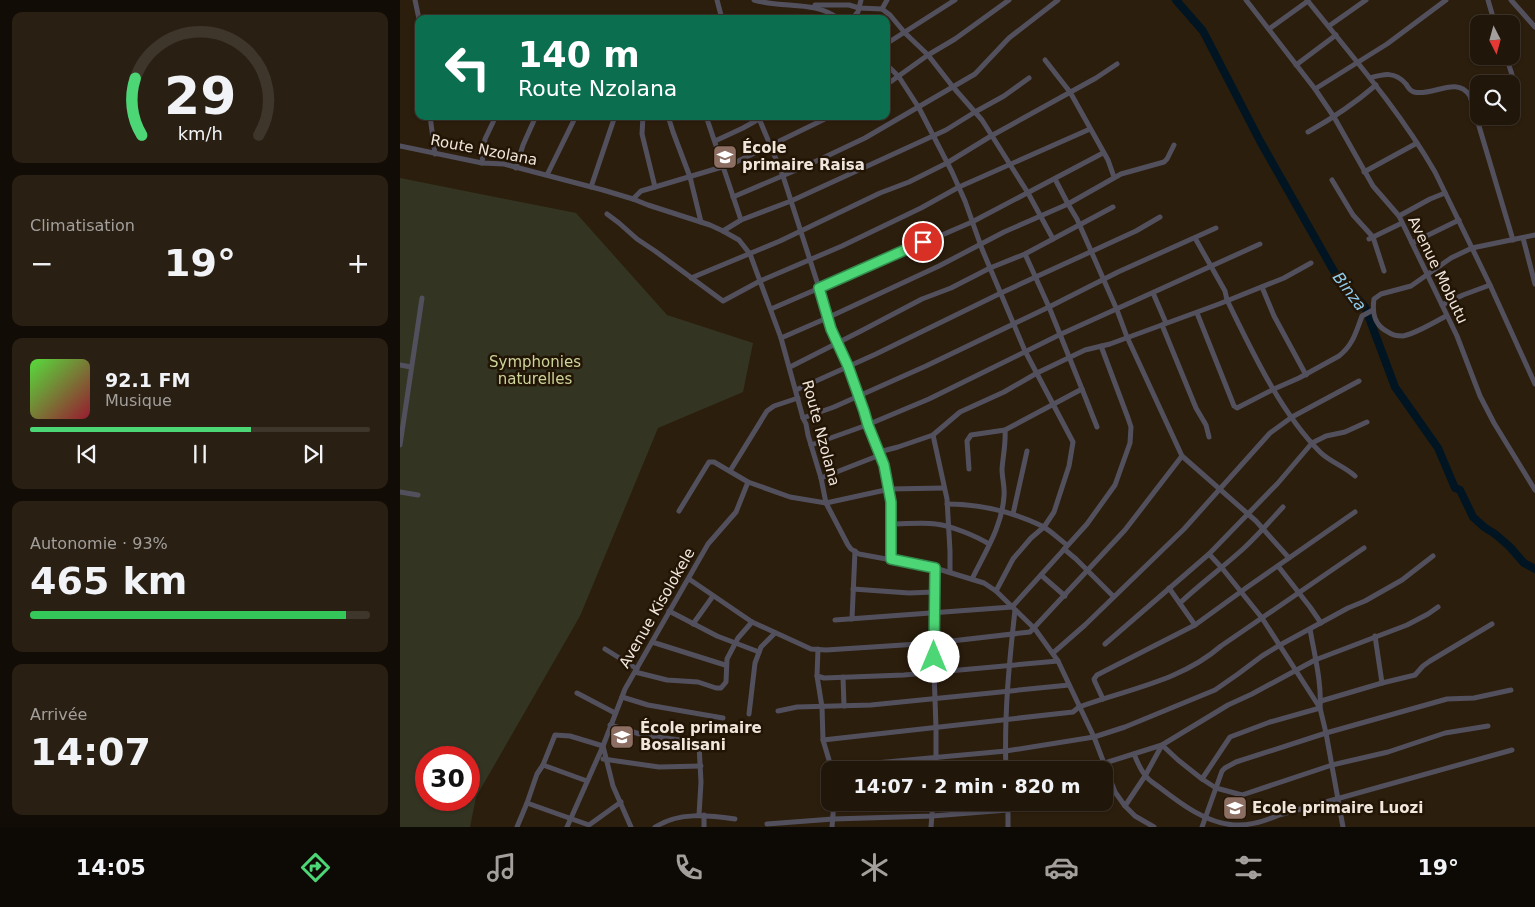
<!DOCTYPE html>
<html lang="fr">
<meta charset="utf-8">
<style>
body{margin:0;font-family:"DejaVu Sans",sans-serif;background:#291f13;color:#f1f3f6;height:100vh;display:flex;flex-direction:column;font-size:19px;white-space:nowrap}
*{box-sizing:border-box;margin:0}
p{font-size:16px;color:#a29f9c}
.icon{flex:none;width:28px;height:28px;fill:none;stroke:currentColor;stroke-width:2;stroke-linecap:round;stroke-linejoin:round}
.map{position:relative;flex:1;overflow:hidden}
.drawer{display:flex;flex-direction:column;gap:12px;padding:12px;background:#120c06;width:400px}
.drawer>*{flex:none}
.banner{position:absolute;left:15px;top:15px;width:475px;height:105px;border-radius:10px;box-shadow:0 1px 4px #0004,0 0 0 1px #3e352b;background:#0b6e4f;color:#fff;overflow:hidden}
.needle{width:32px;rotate:174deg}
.fabs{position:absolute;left:1070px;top:15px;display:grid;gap:10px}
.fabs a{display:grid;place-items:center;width:50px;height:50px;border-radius:10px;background:#21160a;box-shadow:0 1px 4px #0004,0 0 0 1px #3e352b;font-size:25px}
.speed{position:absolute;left:15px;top:746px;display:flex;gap:10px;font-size:25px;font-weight:700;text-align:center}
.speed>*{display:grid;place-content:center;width:65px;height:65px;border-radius:50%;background:#21160a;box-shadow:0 1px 4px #0004,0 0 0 1px #3e352b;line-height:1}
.speed .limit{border:8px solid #d22;background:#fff;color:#111}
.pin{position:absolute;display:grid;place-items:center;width:42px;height:42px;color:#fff;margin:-21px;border:2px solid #fff;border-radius:50%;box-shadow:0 1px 5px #0007}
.me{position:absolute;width:55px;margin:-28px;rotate:0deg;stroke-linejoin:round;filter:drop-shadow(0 0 4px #0008)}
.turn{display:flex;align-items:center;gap:18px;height:105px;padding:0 20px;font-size:22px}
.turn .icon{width:65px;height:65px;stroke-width:2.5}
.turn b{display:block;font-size:35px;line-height:42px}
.big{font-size:38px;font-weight:800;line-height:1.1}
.drawer .widget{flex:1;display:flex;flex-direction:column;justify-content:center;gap:8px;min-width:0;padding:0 18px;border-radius:10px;background:#291f13}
.drawer .dial{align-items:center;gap:0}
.dial svg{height:130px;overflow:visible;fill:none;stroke:#3e352b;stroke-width:7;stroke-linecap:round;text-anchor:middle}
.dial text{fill:#f1f3f6;stroke:none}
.song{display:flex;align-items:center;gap:15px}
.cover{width:60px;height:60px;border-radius:8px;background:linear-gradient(135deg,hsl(110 70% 55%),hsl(350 70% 35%))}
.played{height:5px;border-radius:2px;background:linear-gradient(90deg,#4dd676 65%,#3e352b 65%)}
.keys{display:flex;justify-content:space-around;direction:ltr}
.heat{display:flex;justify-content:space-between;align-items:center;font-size:28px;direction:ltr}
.charge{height:8px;border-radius:4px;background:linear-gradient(90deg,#34c759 93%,#3e352b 0)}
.trip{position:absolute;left:421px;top:761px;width:292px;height:50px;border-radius:10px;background:#21160a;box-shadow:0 1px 4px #0004,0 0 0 1px #3e352b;font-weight:800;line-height:50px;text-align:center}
.tabs{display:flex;height:80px;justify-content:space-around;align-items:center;background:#0d0904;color:#a29f9c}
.tabs .icon{width:35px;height:35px}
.tabs .selected{color:#4dd676}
.tabs b{font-size:22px;color:#f1f3f6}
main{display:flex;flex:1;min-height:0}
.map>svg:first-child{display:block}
.commercial{fill:#362a1c}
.green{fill:#333522;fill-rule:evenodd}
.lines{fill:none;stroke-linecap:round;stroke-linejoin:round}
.river{stroke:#001521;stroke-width:8}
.street{stroke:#53505e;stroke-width:5}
.route-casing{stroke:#328b4d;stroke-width:12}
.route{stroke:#4dd676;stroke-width:9}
.labels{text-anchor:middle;stroke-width:5;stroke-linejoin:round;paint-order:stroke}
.poi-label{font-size:15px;font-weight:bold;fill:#f0e6dc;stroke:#221505;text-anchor:start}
.street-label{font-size:15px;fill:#f0e6dc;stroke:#221505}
.park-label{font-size:15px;fill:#cdd59a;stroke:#221505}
.water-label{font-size:16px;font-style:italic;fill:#91cdef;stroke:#221505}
</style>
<main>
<section class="drawer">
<div class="widget dial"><svg viewBox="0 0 100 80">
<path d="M14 69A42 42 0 1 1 86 69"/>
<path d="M14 69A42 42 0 0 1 10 34" stroke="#4dd676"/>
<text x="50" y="56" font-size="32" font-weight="700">29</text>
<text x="50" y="72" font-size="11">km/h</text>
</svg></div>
<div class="widget"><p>Climatisation</p>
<div class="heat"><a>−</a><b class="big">19°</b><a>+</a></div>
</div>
<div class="widget">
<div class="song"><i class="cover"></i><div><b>92.1 FM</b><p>Musique</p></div></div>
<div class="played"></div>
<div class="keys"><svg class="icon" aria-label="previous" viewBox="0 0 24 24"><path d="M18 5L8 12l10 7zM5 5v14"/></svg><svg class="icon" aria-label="pause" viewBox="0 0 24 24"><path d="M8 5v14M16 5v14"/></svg><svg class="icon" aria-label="next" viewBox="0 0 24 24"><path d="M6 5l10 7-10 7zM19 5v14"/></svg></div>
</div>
<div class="widget"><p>Autonomie · 93%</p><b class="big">465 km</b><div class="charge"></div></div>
<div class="widget"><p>Arrivée</p><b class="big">14:07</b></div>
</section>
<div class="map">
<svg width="1135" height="827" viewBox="0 0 1135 827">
<rect width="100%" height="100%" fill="#2c1e0d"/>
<!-- commercial -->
<path class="commercial" d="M 715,793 L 713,804 L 673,808 L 672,803 L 705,802 L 705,795 Z"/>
<!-- green -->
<path class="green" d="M 0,178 L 176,213 L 267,315 L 353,343 L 343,392 L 258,428 L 180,616 L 76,797 L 70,827 L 0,827 ZM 26,758 L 69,758 L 69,800 L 26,800 Z"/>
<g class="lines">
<!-- river -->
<path class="river" d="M 776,0 L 803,31 L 860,141 L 935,273 L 965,307 L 995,387 L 1038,448 L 1055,488 L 1060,490 L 1073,517 L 1084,527 L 1095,534 L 1109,546 L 1124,563 L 1135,569"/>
<!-- street -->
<g class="street">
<path d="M 15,0 L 19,19"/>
<path d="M 317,0 L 322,19"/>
<path d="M 354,0 C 384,9 415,0 439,19"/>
<path d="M 846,0 L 915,89 L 934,117 L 973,186 L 999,216 L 1057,336 L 1080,396 L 1094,423 L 1135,490"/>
<path d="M 907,0 C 952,56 999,110 1035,172 L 1090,285 L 1135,384"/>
<path d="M 1088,0 L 1095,24"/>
<path d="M 1111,0 L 1135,27"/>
<path d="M 415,5 L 449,5 L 459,8 L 482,9 L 490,15 L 505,33 L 528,55 L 553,87 L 582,120 L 628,193 L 653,239"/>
<path d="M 482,9 L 487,0"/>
<path d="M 452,19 L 458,12 L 461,0"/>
<path d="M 929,26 L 966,0"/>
<path d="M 869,29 L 908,1"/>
<path d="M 486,44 L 555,0"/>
<path d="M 1106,56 L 1115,84 L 1115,88 L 1111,93"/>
<path d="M 645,60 L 670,92 L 708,160 L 714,177"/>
<path d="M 486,64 L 499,77 L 519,108 L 552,172 L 565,201 L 582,249 L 625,351 L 673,442 L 669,466 L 654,512 L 644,527 L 631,538 L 613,559 L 596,591"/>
<path d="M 896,65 L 936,35"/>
<path d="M 970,78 C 984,74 995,71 1006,84 C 1008,87 1010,91 1014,92 C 1032,97 1057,75 1070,96 L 1113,240"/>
<path d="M 486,85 L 528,55 L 555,39 L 609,0"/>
<path d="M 915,89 L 987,44 L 1046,0"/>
<path d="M 30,116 L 35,154"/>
<path d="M 243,116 L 242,134 L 255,187"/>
<path d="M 268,116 L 273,132 L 290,177 L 301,222"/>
<path d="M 306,116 L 341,220"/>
<path d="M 358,116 L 383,176 L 419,288 L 431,329 L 448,366 L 464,411 L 467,425 L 484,465 L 491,502 L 491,559"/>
<path d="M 908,132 C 933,118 954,104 976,85"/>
<path d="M 315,141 L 343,128 L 359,119"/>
<path d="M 0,146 L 82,163 L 104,164 L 203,190 L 233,199 L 248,205 L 310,225 L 323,231 L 339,240 L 350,254 L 381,338 L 403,418 L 406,424 L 408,435 L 421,478 L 426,503 L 448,545 L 451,549 L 459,554 L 535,568 L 584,583 L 596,591 L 635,629 L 658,661 L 694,737 L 715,792 L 725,806 L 735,816 L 754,827"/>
<path d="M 82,163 L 85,139 L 96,116"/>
<path d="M 116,168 L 123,145 L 136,116"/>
<path d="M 964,172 L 1017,143"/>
<path d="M 147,175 L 176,116"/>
<path d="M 655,179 L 668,204 L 721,174 L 764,162 L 767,159 L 774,145"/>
<path d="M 932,180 L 953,215 L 973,237 L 984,271"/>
<path d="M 191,187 L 215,116"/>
<path d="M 333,197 L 408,165 L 465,138 L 575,74 L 609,38 L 658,0"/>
<path d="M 233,199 L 241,191 L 255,187 L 332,164 L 431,116"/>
<path d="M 207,214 L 219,223 L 237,239 L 255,251 L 323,301 L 360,281 L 442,246 L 521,208 L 559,187 L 690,129"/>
<path d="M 999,216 L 1030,199 L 1045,193"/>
<path d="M 323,231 L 341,220 L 391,201 L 546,130 L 575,112 L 604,96 L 629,78"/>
<path d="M 795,238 L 825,291 L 827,300 C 852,351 880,412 920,452 C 930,462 944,466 955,476"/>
<path d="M 1123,238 L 1135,284"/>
<path d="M 969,239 L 1002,223"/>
<path d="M 1012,243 L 1059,220"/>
<path d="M 291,278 L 380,241 L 480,193 L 509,182 L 547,163 L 591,136 L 696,78 L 717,64"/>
<path d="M 862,287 L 874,316 L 906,375"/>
<path d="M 753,293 L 766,323"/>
<path d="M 1042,305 L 1063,295 L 1090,285"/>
<path d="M 371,309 L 572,222 L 703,153"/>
<path d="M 797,313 L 834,406 L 837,408 L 874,389 L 899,378 L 939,356 C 953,345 956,332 962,316 L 973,310"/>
<path d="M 1046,316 C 1035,322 1015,334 1003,336 C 998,336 992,335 988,332 C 974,325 972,313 974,299 L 981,294 L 1011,286 L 1051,258 L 1072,248 L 1135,235"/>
<path d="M 762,325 L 796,408 L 806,425 L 809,437"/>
<path d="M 381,338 L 427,318 L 539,266 L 604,232 L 668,204 L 677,219 L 717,310 L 727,337 L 782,456 L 856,521 L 889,558"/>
<path d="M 0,365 L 11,367"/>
<path d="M 390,367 L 461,331 L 522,299 L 551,288 L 590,268 L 625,254 L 713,207"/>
<path d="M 682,389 L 697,427"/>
<path d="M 396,390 L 476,354 L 601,293 L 736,231 L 760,217"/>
<path d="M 403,418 L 434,407 L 526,366 L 649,307 L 718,272 L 816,228"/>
<path d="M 533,435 L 547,499 L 550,551 L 550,572"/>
<path d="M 0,445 L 22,298"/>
<path d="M 411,445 L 467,425 L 529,399 L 659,335 L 860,244"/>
<path d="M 479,452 L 498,447 L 533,435 L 560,412 L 604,392 L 637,373 L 685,350 L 710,344 L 819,304 L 884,278 L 911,263"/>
<path d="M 569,469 L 567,441 L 571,435 L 605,430 L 682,389 L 649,307 L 625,254"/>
<path d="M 330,471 L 367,411 L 374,406 L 398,398"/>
<path d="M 421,478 L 480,455"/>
<path d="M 0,492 L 18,495"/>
<path d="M 547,504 C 580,504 613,512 642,526 C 651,531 659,539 667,545"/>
<path d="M 279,511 L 309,462 L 314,462 L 348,482"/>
<path d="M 613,514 L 627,451"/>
<path d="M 492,524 C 505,524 524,522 536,524 C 552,526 576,536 589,544"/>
<path d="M 664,549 L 676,559 L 713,596"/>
<path d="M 809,554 L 822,568 L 862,618 L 920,708 L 926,733 L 943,827"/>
<path d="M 878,566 L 910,607 L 921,623"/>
<path d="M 535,568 L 534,671 L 536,728 L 536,770"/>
<path d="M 641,575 L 665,596"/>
<path d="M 289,579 L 352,622 L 411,649 L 426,650 L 534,643 L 630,632 L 725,530 L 782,456"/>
<path d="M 572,579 C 585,552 602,527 604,496 C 605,487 602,478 602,469 C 603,456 606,443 605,430"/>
<path d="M 769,588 L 795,625"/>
<path d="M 453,589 L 509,593 L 534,592"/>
<path d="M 780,603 C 800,584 822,568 843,549 C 857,536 870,521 883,507"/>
<path d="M 269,611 L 317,636 L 359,652"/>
<path d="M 452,619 L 455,551"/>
<path d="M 435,620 L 612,607 L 687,524 L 715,485 L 730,443 L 731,427 L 728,418 L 701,346"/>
<path d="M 293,624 L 313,596"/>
<path d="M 975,636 L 982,683"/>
<path d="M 252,642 L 325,665"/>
<path d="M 705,644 L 809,554 L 878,483 L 912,443 L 926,436 L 945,432 L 967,422"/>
<path d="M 205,649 L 237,669"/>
<path d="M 418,649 L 417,676 L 422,707 L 423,740 L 432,770"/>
<path d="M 653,653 L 685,625 L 784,529 L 870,433 L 892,417 L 959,381"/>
<path d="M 235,672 L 267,680 L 298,682 L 316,688 L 321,688 L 326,682 L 327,659 L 338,638 L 352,622"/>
<path d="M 417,676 L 424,678 L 504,675 L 658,661"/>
<path d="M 443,677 L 444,706"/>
<path d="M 177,693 L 215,713"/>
<path d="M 222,697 L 248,705 L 323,718"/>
<path d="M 703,699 L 695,682 L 694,679 L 697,675 L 795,625 L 846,588 L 955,512"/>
<path d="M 921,701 L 982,683 L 1015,675 L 1023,666 L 1030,661 L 1092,624"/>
<path d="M 378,711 L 397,707 L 471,705 L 669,685"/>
<path d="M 349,714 L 355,663 L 361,647 L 375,633"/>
<path d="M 210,725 L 243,735 L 294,742 L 299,745 L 301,782 L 299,815"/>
<path d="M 423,740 L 673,712 L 679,707 C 728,689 781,681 821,646 L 945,561 L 964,548"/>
<path d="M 734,754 C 737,761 740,769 745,775 C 748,780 755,784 759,787 C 781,804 806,823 834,825 C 850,826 865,821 879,815 L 1112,750"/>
<path d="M 203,759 L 259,767 L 301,766"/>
<path d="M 143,765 L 187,781"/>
<path d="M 432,767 L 606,751 L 694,737 L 725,727 L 815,690 L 838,674 L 862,656 L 880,645 L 948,608 L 965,601 L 1002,580 L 1033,556"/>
<path d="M 606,770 C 604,716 609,664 615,610"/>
<path d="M 661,770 L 705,763 L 762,745 L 828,705 L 852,694 L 915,660 L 1007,625 L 1028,614 L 1038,607"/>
<path d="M 802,779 L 830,737 L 870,722 L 920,708 C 922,683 914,653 910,629"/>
<path d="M 608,802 L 608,827"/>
<path d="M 127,803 L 189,825 L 221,802"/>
<path d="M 725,806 L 745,776 L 762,745 L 778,760 L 802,779 L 816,788 L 842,795 L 932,765 L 988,752 L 1045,733 L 1088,726"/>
<path d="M 367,824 L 433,819 L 532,816 L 608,810"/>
<path d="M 117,827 L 127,803 L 137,774 L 143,765 L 155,735 L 170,736 L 203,746 L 213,786 L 231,827"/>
<path d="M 167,827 L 203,746 L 225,689 L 308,544 L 336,512 L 348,482 L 390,497 L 426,503 L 490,489 L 544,488"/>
<path d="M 255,827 C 279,812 307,815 335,819"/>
<path d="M 304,827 L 304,815"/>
<path d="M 432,827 L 434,802"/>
<path d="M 531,827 L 533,802"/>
<path d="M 802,827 L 822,771 L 825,768 L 836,762 L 926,733 L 1047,699 L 1074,698 L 1111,690"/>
</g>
</g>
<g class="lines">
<defs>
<path id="route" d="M 523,242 L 419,288 L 431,329 L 448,366 L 464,411 L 468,425 L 484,465 L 491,502 L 491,559 L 535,568 L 534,657"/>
</defs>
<!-- route casing -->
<use href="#route" class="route-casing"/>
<!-- route -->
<use href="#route" class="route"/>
</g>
<!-- icons -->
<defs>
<symbol id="school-square" viewBox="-11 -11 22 22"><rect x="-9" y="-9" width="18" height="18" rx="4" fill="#8d6e63" stroke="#221505"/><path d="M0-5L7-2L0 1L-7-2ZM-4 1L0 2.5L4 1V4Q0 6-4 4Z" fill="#fff"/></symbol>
</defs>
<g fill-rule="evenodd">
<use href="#school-square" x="311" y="143" width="28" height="28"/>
<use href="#school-square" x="208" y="723" width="28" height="28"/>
<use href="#school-square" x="821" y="794" width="28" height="28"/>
</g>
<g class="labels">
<!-- poi labels -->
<g class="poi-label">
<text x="342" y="153">École<tspan x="342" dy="17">primaire Raisa</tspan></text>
<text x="240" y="733">École primaire<tspan x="240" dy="17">Bosalisani</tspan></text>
<text x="852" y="813">Ecole primaire Luozi</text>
</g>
<!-- street labels -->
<g class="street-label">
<text transform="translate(84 150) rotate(11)" y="5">Route Nzolana</text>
<text transform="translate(1038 270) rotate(64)" y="5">Avenue Mobutu</text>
<text transform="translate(421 433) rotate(75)" y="5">Route Nzolana</text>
<text transform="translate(257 608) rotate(-60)" y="5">Avenue Kisolokele</text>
</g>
<!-- park labels -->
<g class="park-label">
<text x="135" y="367">Symphonies<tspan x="135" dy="17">naturelles</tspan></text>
</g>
<!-- water labels -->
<g class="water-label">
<text transform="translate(950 291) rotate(53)" y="6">Binza</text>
</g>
</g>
</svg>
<div class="fabs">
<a><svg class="needle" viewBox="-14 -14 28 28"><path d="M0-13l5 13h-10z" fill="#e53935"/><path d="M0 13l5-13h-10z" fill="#a29f9c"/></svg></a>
<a><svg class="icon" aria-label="search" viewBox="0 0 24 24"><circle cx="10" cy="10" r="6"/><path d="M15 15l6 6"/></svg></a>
</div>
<div class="speed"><div class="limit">30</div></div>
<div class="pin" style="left:523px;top:242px;background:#d93025"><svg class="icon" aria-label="arrive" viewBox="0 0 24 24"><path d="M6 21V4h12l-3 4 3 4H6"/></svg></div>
<svg class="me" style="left:534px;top:657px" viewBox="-20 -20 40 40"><circle r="19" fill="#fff"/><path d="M0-13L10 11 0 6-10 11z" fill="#4dd676"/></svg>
<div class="trip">14:07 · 2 min · 820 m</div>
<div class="banner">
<div class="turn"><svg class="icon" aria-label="left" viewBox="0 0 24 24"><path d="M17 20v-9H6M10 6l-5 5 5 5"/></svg><div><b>140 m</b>Route Nzolana</div></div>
</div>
</div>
</main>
<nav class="tabs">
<b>14:05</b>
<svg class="icon selected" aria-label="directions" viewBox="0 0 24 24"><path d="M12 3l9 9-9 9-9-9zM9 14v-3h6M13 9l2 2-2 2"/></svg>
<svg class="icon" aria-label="music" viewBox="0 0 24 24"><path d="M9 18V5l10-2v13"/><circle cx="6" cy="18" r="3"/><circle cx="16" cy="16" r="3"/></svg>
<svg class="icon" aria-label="phone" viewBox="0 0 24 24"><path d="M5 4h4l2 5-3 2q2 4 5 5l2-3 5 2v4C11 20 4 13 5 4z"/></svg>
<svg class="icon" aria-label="climate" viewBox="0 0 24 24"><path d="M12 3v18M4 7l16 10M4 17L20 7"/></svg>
<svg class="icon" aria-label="car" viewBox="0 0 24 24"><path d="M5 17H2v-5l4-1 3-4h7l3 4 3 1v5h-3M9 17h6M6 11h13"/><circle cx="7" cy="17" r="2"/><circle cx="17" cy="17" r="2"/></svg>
<svg class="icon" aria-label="filters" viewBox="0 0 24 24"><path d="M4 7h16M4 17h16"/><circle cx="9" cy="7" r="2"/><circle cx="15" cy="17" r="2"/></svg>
<b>19°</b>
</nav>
